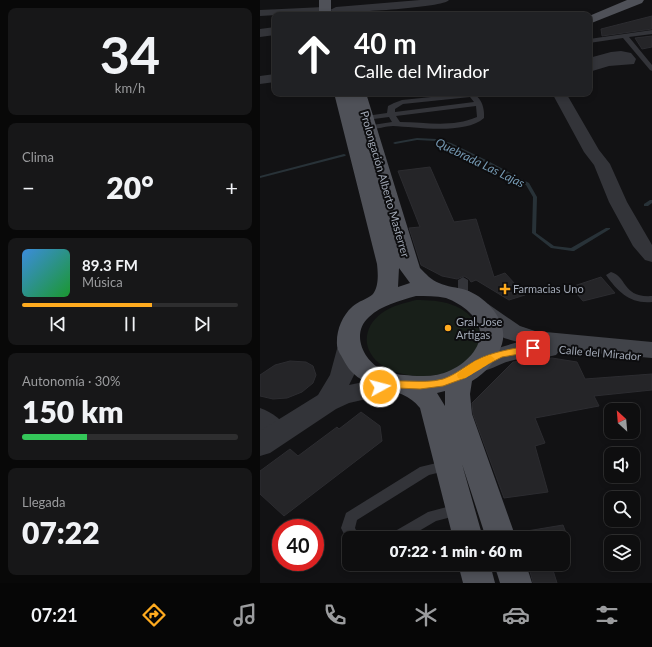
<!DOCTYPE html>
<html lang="es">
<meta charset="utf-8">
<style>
body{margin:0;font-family:Lato,sans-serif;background:#171718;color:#f1f3f6;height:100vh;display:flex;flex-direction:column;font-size:15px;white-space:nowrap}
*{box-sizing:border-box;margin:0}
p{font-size:13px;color:#9b9c9e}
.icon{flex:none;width:22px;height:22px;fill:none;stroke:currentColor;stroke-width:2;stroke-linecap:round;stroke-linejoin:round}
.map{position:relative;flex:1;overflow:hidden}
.sheet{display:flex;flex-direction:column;gap:8px;padding:8px;background:#080808;width:260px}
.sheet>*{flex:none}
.banner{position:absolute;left:12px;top:12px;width:320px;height:84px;border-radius:8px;box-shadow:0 2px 6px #0003,0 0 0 1px #2e2e2f;background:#202124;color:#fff;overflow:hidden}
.needle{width:26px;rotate:334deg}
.tools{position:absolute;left:344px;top:403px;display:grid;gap:8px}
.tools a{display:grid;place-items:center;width:36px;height:36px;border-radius:8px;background:#0e0e0f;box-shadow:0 2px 6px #0003,0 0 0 1px #2e2e2f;font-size:20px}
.speed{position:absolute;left:12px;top:519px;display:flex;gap:8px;font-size:20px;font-weight:700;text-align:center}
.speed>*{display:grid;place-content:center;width:52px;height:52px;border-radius:50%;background:#0e0e0f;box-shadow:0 2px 6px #0003,0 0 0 1px #2e2e2f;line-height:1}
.speed .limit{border:6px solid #d22;background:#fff;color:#111}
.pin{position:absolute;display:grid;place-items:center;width:34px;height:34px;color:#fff;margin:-17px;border-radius:8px;box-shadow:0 2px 6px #0006}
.me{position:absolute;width:44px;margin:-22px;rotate:83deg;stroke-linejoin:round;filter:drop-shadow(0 0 3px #0008)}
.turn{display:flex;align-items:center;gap:14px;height:84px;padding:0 16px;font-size:18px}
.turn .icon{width:52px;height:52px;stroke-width:2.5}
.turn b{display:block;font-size:28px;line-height:34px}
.big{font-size:30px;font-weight:800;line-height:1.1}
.sheet .widget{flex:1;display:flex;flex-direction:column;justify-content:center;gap:6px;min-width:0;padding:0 14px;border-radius:8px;background:#171718}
.sheet .dial{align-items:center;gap:0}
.dial b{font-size:52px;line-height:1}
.song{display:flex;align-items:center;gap:12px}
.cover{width:48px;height:48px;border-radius:6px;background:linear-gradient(135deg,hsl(210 70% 55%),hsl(130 70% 35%))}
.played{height:4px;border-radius:2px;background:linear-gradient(90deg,#ffab1f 60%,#2e2e2f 60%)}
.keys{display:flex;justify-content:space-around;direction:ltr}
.heat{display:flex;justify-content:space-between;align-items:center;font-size:22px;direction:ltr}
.charge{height:6px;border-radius:3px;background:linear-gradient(90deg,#34c759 30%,#2e2e2f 0)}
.trip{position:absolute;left:82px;top:531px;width:228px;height:40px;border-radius:8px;background:#0e0e0f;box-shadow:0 2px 6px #0003,0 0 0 1px #2e2e2f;font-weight:800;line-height:40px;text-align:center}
.tab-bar{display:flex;height:64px;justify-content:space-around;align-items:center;background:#060606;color:#9b9c9e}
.tab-bar .icon{width:28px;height:28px}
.tab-bar .selected{color:#ffab1f}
.tab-bar b{font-size:18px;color:#f1f3f6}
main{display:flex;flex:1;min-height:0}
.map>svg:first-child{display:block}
.green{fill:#181f19}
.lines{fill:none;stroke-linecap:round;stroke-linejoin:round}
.stream{fill:#283238;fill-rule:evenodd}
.building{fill:#252528;stroke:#2c2c30}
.service{fill:#333439;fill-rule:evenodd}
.minor{fill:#333439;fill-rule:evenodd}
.tertiary{fill:#333439;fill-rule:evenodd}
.secondary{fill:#414349;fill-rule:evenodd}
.primary{fill:#4f5158;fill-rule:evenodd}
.route{fill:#ffab1f;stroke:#a66f14}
.slow{fill:#f59e0b}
.poi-dot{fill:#ffab1f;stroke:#0d0d0f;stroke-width:1.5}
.labels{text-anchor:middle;stroke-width:4;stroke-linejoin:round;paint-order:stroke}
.street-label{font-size:11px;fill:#a2a9b6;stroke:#0d0d0f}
.poi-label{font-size:11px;fill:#a2a9b6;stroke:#0d0d0f;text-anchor:start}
.water-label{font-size:12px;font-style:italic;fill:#769ab4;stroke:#0d0d0f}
</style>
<main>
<section class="sheet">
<div class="widget dial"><b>34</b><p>km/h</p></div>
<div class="widget"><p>Clima</p>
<div class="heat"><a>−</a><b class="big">20°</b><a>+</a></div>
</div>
<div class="widget">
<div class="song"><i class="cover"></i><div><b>89.3 FM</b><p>Música</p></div></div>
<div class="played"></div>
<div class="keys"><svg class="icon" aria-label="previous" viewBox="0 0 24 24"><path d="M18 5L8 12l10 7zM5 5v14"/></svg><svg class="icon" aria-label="pause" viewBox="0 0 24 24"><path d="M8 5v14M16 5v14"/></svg><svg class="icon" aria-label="next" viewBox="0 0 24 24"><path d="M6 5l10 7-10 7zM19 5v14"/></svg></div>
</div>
<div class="widget"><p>Autonomía · 30%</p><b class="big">150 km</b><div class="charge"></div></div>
<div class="widget"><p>Llegada</p><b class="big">07:22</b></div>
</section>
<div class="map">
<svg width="392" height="583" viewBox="0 0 392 583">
<rect width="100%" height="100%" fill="#121214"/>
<!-- green -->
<path class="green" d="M 156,300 C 180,300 207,303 218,328 C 221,333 221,340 219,345 C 207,381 144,384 119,363 C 100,347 104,324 125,311 C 134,305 145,303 156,300 Z"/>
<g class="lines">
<!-- stream -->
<g class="stream">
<path d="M 157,138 L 176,139 L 191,143 L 228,161 L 269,183 L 277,197 L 276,233 L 294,246 L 311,248 L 346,228 L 350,228 L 350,229 L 314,251 L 312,251 L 291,248 L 272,233 L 273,197 L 266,185 L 226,163 L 189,145 L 176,141 L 157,140 L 135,144 L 133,143 L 135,142 Z"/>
<path d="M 84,154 L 86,155 L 85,156 L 0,178 L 0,176 Z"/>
<path d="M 390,200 L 392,200 L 392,203 L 388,206 L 384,206 L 384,204 Z"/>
</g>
</g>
<!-- building -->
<g class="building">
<path d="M 392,16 L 392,29 L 342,36 L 341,29 Z"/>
<path d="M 392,36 L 392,47 L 382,49 L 375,38 Z"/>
<path d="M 170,167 L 194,222 L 216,219 L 234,277 L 245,273 L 265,295 L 249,300 L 216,280 L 211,282 L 209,279 L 204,276 L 197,279 L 182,276 L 161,265 L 149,228 L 160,227 L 138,171 Z"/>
<path d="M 341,277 L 355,293 L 323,301 L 311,287 Z"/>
<path d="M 292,358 L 317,362 L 325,379 L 392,374 L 392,390 L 334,396 L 339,406 L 275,418 L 285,443 L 275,446 L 288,492 L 244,498 L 213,414 L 212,403 L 253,362 Z"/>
<path d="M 30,361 L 46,362 L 53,366 L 56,375 L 53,383 L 42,392 L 27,398 L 13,399 L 0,396 L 0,375 L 15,365 Z"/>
<path d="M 101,412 L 120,426 L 122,441 L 24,516 L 0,494 L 0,471 L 30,449 L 38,456 L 77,427 L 79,429 Z"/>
<path d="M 303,525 L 308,538 L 268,538 L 267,531 Z"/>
<path d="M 268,564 L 291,564 L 297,583 L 273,583 Z"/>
</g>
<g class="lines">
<!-- service -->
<g class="service">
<path d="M 392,30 L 392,34 L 369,37 L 392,65 L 392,71 L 390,70 L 363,38 L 329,43 L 329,39 Z"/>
<path d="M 210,93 C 221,95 225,108 224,118 C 205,135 156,127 133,126 C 126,126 117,129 109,130 L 106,130 L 106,126 L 132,122 L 129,117 L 106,120 L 102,118 L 106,116 L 127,113 L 128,106 L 134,103 L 142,100 ZM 210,97 L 214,102 L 135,112 L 135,109 L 143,104 ZM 216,106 L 217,117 C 191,128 166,122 140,122 L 136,116 Z"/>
<path d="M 351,272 C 367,276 362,298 392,296 L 392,302 C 370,304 358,292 346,275 Z"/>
<path d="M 203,277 L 208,280 L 208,297 L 203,300 L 198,297 L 198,280 Z"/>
<path d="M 189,460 L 193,461 L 195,465 L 193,469 L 169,475 L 97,520 L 95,528 L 100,538 L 89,538 L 88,542 L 81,528 L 86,513 L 160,467 Z"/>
<path d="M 198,504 L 203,506 L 205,510 L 203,514 L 176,521 L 147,538 L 128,538 L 130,534 L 168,512 Z"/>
</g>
<!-- minor -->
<g class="minor">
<path d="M 160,0 L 189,0 C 183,8 92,12 76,13 L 70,10 L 76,7 Z"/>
<path d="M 64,7 L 70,10 L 68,12 L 0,16 L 0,10 Z"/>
<path d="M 15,27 L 15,35 L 0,37 L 0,29 Z"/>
<path d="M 361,51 L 371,53 L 376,59 L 374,64 L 349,66 L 329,72 L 329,58 L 351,52 Z"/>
<path d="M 15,74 L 15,82 L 0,84 L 0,76 Z"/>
<path d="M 292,93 L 306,93 L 339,150 L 350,164 L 367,202 L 392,245 L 392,262 L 385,260 L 373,246 L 349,202 L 334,165 L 324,152 Z"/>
<path d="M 0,408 C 12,412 24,421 30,432 L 27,439 C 15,442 9,439 0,431 Z"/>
</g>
<!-- tertiary -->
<path class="tertiary" d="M 89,341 L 97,343 L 101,349 L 94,375 L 89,385 L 137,375 L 146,378 L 150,384 L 146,390 L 89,403 L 76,409 L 10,453 L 0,456 L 0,431 L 58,395 L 70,375 L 77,349 L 81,343 Z"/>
<!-- secondary -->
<path class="secondary" d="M 220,302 L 228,304 L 260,326 L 275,331 L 392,342 L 392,358 L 300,350 L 296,355 C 282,359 266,356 250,361 C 235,365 225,375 209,370 L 206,364 L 209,358 L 218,354 L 258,342 L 244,338 L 212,314 L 209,309 L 212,304 Z"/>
<!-- primary -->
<g class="primary">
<rect x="59" y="0" width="12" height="15"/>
<path d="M 367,0 L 384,0 L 382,3 L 329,24 L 329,16 Z"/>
<path d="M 74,93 L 90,93 L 120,198 L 90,93 L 106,93 L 160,268 C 166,274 171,280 179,283 C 187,287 197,287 206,290 C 226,297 249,321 242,344 C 237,360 226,373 212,381 L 210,394 L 212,414 L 256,538 L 226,538 L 202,464 L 223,538 L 193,538 L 160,408 C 141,382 101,396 83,359 C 81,355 77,350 77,345 C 76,331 82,316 92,307 C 98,301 108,299 113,294 C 119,286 118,273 117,264 ZM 139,268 L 150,283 L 138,287 ZM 156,296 C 166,296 176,296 186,298 C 194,301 203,306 209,312 C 235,336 210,364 184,373 C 175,376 166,376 157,376 C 145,375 135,375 124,371 C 104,362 90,334 109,317 C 122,305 139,301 156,296 ZM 185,391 L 185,406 L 177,393 Z"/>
<path d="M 198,564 L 230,564 L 235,583 L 203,583 Z"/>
<path d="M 234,564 L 266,564 L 272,583 L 240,583 Z"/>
</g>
</g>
<!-- route -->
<path class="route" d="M 273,345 L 277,346 L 278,348 L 277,351 L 242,357 L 222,367 L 205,378 L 183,386 L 160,389 L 137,388 L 120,390 L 116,389 L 115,387 L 116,384 C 138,377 161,385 183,379 C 195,375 204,367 215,361 C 233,351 253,349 273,345 Z"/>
<!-- slow -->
<path class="slow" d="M 230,355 L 235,359 C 234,361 208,377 205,378 C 201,379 201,379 198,378 L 197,375 L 198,373 L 215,361 Z"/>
<!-- markers -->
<g class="poi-dot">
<path d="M243 283h4v4h4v4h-4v4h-4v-4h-4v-4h4z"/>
<circle cx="188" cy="328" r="4"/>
</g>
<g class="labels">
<!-- street labels -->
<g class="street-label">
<text transform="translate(125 184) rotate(74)" y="4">Prolongación Alberto Masferrer</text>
<text transform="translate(340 353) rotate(5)" y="4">Calle del Mirador</text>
</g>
<!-- poi labels -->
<g class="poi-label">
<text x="253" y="293">Farmacias Uno</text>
<text x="196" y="326">Gral. Jose<tspan x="196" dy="13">Artigas</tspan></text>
</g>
<!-- water labels -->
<g class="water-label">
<text transform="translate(220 163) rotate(26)" y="4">Quebrada Las Lajas</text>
</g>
</g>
</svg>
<div class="tools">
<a><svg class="needle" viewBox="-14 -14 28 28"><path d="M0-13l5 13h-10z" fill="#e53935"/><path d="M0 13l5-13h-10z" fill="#9b9c9e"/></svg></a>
<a><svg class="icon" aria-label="sound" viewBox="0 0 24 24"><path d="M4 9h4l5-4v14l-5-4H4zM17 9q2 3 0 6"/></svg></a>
<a><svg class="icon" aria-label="search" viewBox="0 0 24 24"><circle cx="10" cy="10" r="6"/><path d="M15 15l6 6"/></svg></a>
<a><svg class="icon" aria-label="layers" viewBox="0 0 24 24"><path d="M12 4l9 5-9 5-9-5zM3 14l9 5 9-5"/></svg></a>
</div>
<div class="speed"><div class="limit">40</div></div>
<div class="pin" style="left:273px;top:348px;background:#d93025"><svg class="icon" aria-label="arrive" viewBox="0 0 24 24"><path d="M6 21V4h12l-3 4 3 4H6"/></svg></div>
<svg class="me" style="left:120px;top:387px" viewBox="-20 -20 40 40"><circle r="17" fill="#ffab1f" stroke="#fff" stroke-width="3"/><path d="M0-11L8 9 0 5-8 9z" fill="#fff"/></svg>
<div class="trip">07:22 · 1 min · 60 m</div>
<div class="banner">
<div class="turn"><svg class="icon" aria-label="ahead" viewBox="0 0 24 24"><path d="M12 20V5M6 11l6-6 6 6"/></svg><div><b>40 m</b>Calle del Mirador</div></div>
</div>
</div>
</main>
<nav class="tab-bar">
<b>07:21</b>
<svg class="icon selected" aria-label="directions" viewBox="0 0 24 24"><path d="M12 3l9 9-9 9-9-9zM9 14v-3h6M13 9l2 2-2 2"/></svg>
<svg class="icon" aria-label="music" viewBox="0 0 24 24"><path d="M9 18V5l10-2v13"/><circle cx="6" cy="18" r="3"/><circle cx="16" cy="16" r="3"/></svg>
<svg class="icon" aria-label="phone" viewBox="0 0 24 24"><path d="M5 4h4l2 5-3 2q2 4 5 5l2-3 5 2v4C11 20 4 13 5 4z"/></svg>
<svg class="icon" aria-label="climate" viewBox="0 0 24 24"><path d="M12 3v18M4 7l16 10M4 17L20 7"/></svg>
<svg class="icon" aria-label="car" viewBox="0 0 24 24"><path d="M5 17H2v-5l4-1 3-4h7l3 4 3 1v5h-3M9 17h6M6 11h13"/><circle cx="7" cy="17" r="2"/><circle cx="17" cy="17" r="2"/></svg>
<svg class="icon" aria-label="filters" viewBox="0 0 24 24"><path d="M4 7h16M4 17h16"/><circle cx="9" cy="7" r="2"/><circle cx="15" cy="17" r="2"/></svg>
</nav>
